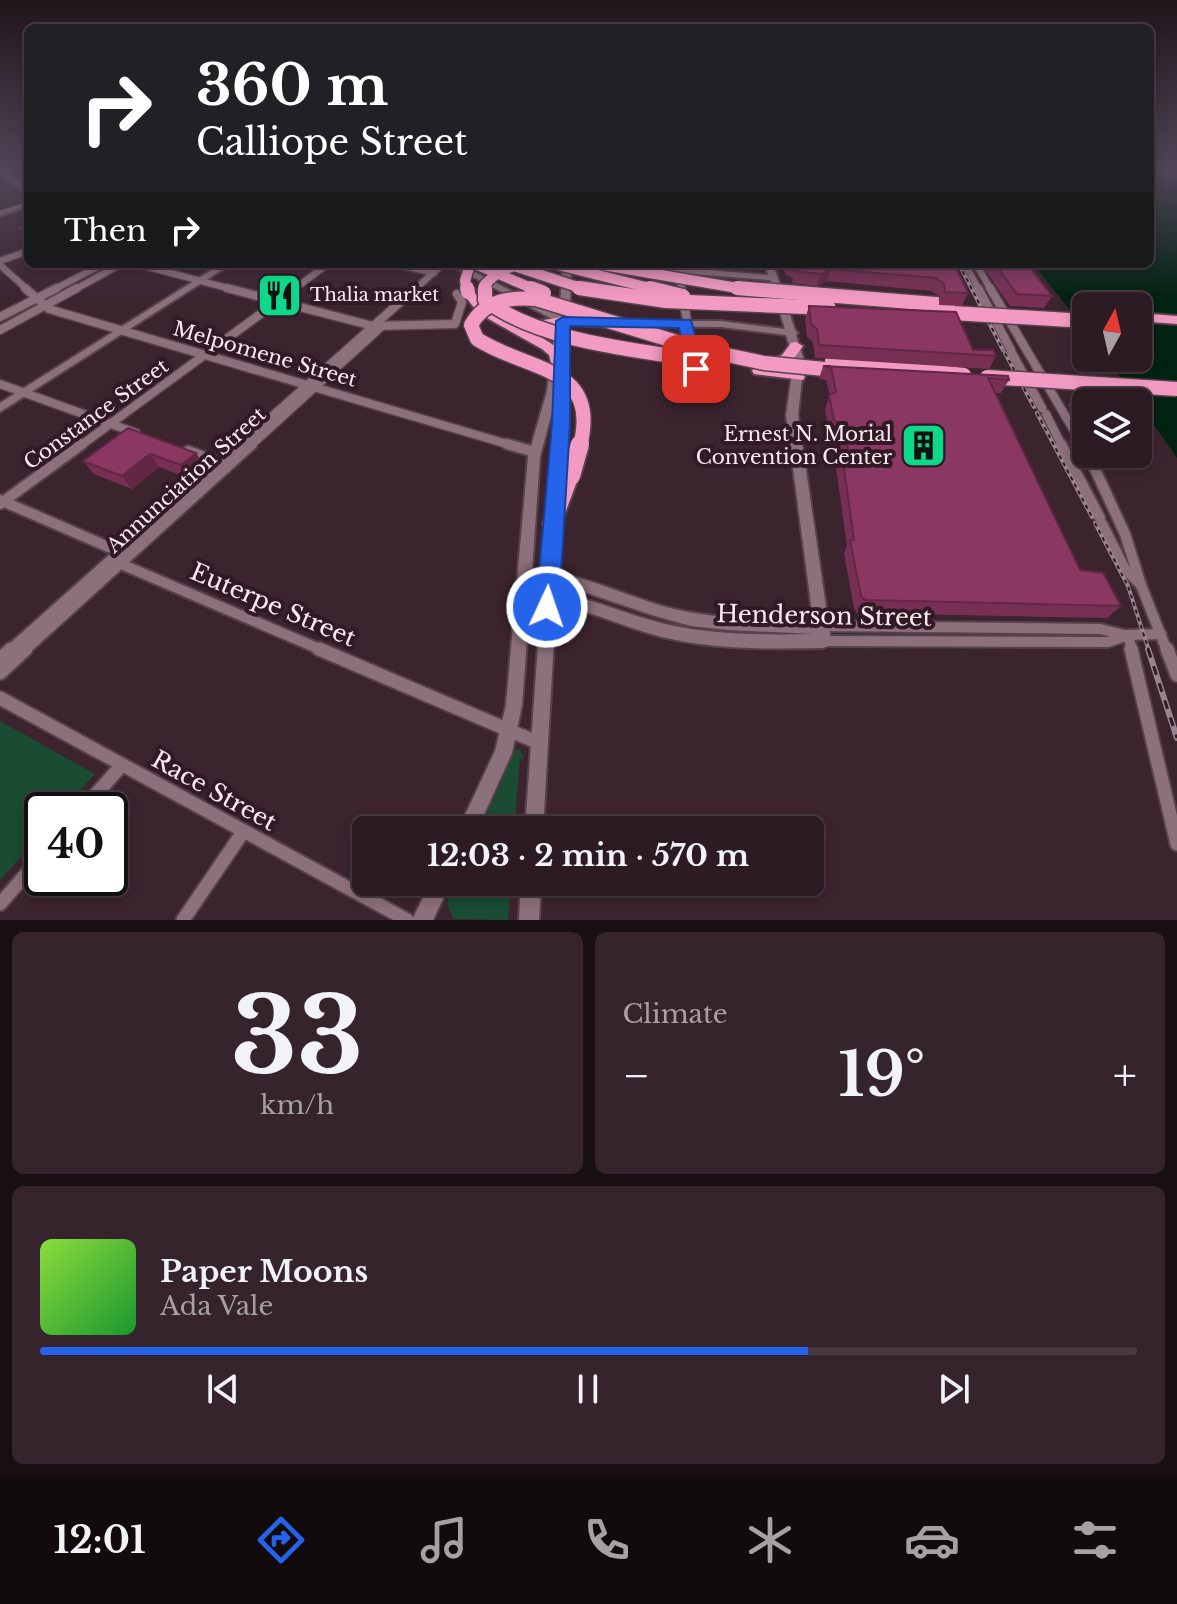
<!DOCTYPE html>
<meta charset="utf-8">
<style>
body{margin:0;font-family:"Libre Baskerville",serif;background:#35242b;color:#f1f3f6;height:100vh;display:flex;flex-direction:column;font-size:30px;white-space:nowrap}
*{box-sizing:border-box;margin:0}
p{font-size:26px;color:#a7a1a6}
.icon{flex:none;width:44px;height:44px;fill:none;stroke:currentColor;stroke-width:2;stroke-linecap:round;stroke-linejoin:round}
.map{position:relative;height:920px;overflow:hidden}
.panel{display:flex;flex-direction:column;gap:12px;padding:12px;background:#190f13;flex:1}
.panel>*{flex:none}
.hud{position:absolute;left:24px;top:24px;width:1130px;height:244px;border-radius:12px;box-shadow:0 4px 12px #0003,0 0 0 2px #483941;background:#202124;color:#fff;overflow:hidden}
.needle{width:52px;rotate:8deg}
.buttons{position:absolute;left:1072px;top:292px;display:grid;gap:16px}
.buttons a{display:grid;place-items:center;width:80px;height:80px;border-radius:12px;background:#2d1b23;box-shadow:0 4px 12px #0003,0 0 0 2px #483941;font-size:40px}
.speed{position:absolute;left:24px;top:792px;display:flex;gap:16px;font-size:40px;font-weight:700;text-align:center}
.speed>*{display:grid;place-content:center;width:104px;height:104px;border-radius:50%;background:#2d1b23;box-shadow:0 4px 12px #0003,0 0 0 2px #483941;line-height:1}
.speed .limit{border:4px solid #111;border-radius:12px;background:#fff;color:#111}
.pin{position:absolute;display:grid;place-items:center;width:68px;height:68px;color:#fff;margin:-34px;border-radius:16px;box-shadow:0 4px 12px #0006}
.me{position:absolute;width:88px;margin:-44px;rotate:3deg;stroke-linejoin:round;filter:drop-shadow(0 0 6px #0008)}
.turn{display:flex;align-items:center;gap:28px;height:168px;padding:0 40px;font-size:36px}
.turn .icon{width:104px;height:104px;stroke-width:2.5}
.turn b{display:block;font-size:56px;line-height:68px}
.then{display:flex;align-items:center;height:76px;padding:0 40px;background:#0003;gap:16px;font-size:30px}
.big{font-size:60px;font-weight:700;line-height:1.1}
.panel .card{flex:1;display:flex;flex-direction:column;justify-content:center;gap:12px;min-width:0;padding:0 28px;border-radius:12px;background:#35242b}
.panel .dial{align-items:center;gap:0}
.dial b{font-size:104px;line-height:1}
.song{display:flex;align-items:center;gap:24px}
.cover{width:96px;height:96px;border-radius:12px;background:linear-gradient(135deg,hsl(90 70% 55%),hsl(130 70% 35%))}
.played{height:8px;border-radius:4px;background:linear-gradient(90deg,#2563eb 70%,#483941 70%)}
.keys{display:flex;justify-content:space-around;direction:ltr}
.heat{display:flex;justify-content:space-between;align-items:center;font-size:44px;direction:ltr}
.panel .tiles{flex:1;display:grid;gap:12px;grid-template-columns:1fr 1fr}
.card:last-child{grid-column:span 2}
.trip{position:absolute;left:352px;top:816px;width:472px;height:80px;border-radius:12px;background:#2d1b23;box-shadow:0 4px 12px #0003,0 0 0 2px #483941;font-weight:700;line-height:80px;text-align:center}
.menu{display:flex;height:128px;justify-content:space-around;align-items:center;background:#120b0e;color:#a7a1a6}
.menu .icon{width:56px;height:56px}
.menu .selected{color:#2563eb}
.menu b{font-size:36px;color:#f1f3f6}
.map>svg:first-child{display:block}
.green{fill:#194c33}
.water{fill:#022212}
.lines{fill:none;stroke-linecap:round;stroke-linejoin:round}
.street-far3-casing{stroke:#56424b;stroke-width:9}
.street-far2-casing{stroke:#56424b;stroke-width:11}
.street-far1-casing{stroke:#56424b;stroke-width:14}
.street-casing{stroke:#56424b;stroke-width:17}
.secondary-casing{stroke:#56424b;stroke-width:4}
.highway-casing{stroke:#56424b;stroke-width:4}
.street-far3{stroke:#8c707c;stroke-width:6}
.street-far2{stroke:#8c707c;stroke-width:8}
.street-far1{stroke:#8c707c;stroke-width:10}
.street{stroke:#8c707c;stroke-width:13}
.secondary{fill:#8c707c;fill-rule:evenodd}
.highway{fill:#f39ac3;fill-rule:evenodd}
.tram{stroke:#99858e;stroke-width:2}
.rail-far1-casing{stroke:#99858e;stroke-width:4}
.rail-casing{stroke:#99858e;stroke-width:6}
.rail-far1{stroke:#311a25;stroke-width:2;stroke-dasharray:4;stroke-linecap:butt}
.rail{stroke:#311a25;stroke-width:3;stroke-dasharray:9;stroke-linecap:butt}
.highway-bridge-far2-casing{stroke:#56424b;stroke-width:13;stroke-linecap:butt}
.highway-bridge-far1-casing{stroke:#56424b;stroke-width:17;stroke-linecap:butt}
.highway-bridge-casing{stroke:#56424b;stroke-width:22;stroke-linecap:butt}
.highway-bridge-far2{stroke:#f39ac3;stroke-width:10}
.highway-bridge-far1{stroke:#f39ac3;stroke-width:14}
.highway-bridge{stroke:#f39ac3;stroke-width:18}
.wall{fill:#773054}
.shaded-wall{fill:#612745}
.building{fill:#8a3862;stroke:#612745;stroke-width:2}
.route{fill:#2563eb;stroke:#184099;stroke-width:2}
.labels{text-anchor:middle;stroke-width:8;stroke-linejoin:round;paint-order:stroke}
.far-poi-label{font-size:18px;fill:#fbebf1;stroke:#311a25;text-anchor:start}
.street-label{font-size:20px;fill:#fbebf1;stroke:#311a25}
.poi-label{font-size:20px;fill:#fbebf1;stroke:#311a25;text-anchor:end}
.near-street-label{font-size:24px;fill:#fbebf1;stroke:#311a25}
</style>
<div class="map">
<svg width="1177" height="920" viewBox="0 0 1177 920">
<rect width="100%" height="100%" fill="#3c242f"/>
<!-- green -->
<g class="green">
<path d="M 0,721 L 95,774 L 62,810 L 42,810 L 42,833 L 0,880 Z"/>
<path d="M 519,748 L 524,759 L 520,759 L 514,830 L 480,830 L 515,750 Z"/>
<path d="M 455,882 L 511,882 L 508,920 L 453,919 L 447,903 Z"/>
</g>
<!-- water -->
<path class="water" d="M 1150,170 L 1177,170 L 1177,458 L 1107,358 L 1138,358 L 1138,306 L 1086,306 L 1086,330 L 1033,264 L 1150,264 Z"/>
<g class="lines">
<defs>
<g id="street-far3">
<path d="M 0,170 L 28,192"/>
<path d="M 0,261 L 28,251"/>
<path d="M 137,264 L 235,290"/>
<path d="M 396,264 L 434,273"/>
<path d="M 677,264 L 682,290"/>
<path d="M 965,264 L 979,290"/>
<path d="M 976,264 L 991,290"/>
<path d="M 0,265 L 28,290"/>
<path d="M 53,290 L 103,264"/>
<path d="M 74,290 L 121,264"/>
<path d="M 293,290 L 328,264"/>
<path d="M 414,290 L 443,264"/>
</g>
<g id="street-far2">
<path d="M 25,288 L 49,309 L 514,446"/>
<path d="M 227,288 L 373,326 L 455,324 L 462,302 L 457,294"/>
<path d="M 681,288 L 696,369"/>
<path d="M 978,288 L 1011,350"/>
<path d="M 990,288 L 1083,446"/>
<path d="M 0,317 L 57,288"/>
<path d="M 0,330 L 77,288"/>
<path d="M 1012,353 L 1042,408"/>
<path d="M 0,384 L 136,433"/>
<path d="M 1046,414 L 1062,446"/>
<path d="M 80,446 L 296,288"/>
<path d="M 239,446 L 416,288"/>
<path d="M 250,446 L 382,326"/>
</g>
<g id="street-far1">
<path d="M 507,444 L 535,452"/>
<path d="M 1061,444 L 1100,518"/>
<path d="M 1082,444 L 1086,451"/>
<path d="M 188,451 L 223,464"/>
<path d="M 1088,454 L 1125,534 L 1141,585 L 1125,569 L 1102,524"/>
<path d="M 0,500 L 120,552 L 121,564 L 324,651"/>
<path d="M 0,504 L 82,444"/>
<path d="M 1141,585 L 1167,651"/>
<path d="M 820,626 L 1100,629 L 1125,635"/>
<path d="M 1128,635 L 1132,651"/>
<path d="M 823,641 L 1108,642 L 1128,635 L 1161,634"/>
<path d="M 9,651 L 241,444"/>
<path d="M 24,651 L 252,444"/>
</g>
<g id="street">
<path d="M 319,649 L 539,743"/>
<path d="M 1131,649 L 1177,844"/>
<path d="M 1167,649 L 1177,675"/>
<path d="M 0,659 L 11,649"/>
<path d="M 0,673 L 26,649"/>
<path d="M 0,698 L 407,920"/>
<path d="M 82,810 L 122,765"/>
<path d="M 0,904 L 42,856"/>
<path d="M 183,920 L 243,832"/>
</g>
<g id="secondary">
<path d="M 28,203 L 28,207 L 0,216 L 0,212 Z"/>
<path d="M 221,264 L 231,264 L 0,412 L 0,403 Z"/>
<path d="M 449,264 L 459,264 L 558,315 L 560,305 L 563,264 L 571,264 L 570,305 L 566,318 L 606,321 L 611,324 L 606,327 L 565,324 L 564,329 L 560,370 L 567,370 L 568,372 L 557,573 C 596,580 632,598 670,608 C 717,620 765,619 813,619 L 786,415 L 794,360 L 786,335 L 721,327 L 622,326 L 622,322 L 625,321 L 721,321 L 785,329 L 770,280 L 639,270 L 635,267 L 639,264 L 768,275 L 765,264 L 773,264 L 795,330 L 798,333 L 796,335 L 804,360 L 798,415 L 831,641 L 828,646 L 823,648 C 769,649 715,650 662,637 C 626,628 592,611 556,604 L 543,830 L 525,830 L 541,602 L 530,601 L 522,705 L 512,753 L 477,830 L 458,830 L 495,751 L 506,705 L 528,457 L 547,391 L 556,321 ZM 556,396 L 543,571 L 532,570 L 540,457 ZM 531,582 L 543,583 L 542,589 L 531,589 ZM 557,585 L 581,591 L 655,616 L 691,626 L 728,630 L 814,634 C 764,635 714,635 665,624 C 628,615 593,599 556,592 Z"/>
<path d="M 431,882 L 451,882 L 433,920 L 412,920 Z"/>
<path d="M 521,882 L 541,882 L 539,920 L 519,920 Z"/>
</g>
<g id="highway">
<path d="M 468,288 C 476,292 479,300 486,306 C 508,327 542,331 563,354 L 562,366 L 552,366 L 549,355 L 542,349 L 478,313 L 462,292 Z"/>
<path d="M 1138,313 L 1177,316 L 1177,324 L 1138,321 Z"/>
<path d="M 563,317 L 567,318 L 567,324 L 530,330 L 524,326 L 530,322 Z"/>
<path d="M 796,342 L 803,346 L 792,361 L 775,369 L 803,374 L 805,377 L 803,380 L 754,374 L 752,371 L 754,368 L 782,355 L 791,343 Z"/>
<path d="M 571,470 L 577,472 L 579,476 L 561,524 L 558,529 L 552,531 L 546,529 L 543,524 L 563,476 L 565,472 Z"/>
</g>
</defs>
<!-- street-far3 casing -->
<use href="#street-far3" class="street-far3-casing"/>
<!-- street-far2 casing -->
<use href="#street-far2" class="street-far2-casing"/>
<!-- street-far1 casing -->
<use href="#street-far1" class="street-far1-casing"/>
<!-- street casing -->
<use href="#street" class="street-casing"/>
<!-- secondary casing -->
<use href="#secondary" class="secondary-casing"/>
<!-- highway casing -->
<use href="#highway" class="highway-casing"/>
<!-- street-far3 -->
<use href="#street-far3" class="street-far3"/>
<!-- street-far2 -->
<use href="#street-far2" class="street-far2"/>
<!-- street-far1 -->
<use href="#street-far1" class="street-far1"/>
<!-- street -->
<use href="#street" class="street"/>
<!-- secondary -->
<use href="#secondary" class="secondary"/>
<!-- highway -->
<use href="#highway" class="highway"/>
<!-- tram -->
<path class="tram" d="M 0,212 L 28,203"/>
<defs>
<g id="rail-far1">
<path d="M 959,264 L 1003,350"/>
<path d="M 1005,353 L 1034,407"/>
<path d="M 1037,413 L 1092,517"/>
<path d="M 1095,523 L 1128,586 L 1149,651"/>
</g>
<path id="rail" d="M 1148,649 L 1177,738"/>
</defs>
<!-- rail-far1 casing -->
<use href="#rail-far1" class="rail-far1-casing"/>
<!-- rail casing -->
<use href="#rail" class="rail-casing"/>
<!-- rail-far1 -->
<use href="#rail-far1" class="rail-far1"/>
<!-- rail -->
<use href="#rail" class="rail"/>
<defs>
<g id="highway-bridge-far2">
<path d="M 475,264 L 536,290"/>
<path d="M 508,264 L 587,290"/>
<path d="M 554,264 L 658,290"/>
<path d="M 597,264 L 749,290"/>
<path d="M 467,290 L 465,281 L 470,264"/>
<path d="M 485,290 L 485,284 L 500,271 L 517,265"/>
</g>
<g id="highway-bridge-far1">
<path d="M 467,288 L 468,292"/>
<path d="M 485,288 L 485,300 C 540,342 637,350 705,361"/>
<path d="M 531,288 L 544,293"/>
<path d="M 579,288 L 666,301 L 829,308"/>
<path d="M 650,288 L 683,296"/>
<path d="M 737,288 L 948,305"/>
<path d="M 936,312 L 1086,321"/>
<path d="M 832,361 L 964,375"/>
<path d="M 987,377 L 1177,389"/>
<path d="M 580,446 C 601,365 528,372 477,339 L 471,325 C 485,300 510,297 536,299 L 703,350 L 764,363 L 844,371"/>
</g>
<path id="highway-bridge" d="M 571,476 L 580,444"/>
</defs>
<!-- highway-bridge-far2 casing -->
<use href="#highway-bridge-far2" class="highway-bridge-far2-casing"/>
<!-- highway-bridge-far1 casing -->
<use href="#highway-bridge-far1" class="highway-bridge-far1-casing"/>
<!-- highway-bridge casing -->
<use href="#highway-bridge" class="highway-bridge-casing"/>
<!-- highway-bridge-far2 -->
<use href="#highway-bridge-far2" class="highway-bridge-far2"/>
<!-- highway-bridge-far1 -->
<use href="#highway-bridge-far1" class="highway-bridge-far1"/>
<!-- highway-bridge -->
<use href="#highway-bridge" class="highway-bridge"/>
</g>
<!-- wall -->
<g class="wall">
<path d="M 685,264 L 711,264 L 710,267 L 685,265 Z"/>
<path d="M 782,264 L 954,264 L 968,293 L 962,306 L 939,305 L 939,296 L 931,291 L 827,281 L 817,286 L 792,283 L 793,278 L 786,275 Z"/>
<path d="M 981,264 L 1027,264 L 1052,296 L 1044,308 L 1010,306 Z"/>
<path d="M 809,306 L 973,350 L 996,356 L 989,369 L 815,358 L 813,342 L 807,337 L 805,319 Z"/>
<path d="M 823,366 L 1009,380 L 1001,393 L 995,393 L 1080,570 L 1121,606 L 1107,618 L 857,613 L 854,608 L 844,553 L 847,546 L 836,467 L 841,454 L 838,439 L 829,433 L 825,409 L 830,395 L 826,380 L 819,379 Z"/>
<path d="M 1096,388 L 1118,402 L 1086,402 L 1086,436 L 1068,405 L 1078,391 L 1093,393 Z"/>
<path d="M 128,428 L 196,453 L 204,466 L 190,479 L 159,467 L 132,489 L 94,474 L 83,461 Z"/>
<path d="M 1096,454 L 1138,454 L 1129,464 L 1101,461 Z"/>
</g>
<!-- shaded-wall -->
<g class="shaded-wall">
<path d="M 831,269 L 827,281 L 817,286 L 821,274 Z"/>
<path d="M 196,453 L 204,466 L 190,479 L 181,465 Z"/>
<path d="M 150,454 L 159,467 L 132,489 L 122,476 Z"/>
</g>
<!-- building -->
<g class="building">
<path d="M 28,225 L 28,233 L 25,233 L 19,228 Z"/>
<path d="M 793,264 L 954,264 L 968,293 L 945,292 L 944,284 L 936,278 L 831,269 L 821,274 L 795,271 L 799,266 Z"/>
<path d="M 995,264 L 1027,264 L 1052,296 L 1017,294 Z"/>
<path d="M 809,306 L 956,312 L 973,350 L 993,350 L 996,356 L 819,345 L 817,329 L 811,324 Z"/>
<path d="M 823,366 L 1008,376 L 1009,380 L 988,378 L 1080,570 L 1103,573 L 1121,606 L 865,600 L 861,596 L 850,540 L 854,540 L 842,454 L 849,454 L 844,426 L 834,420 L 829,395 L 836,392 L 831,367 Z"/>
<path d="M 1096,388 L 1109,390 L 1118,402 L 1086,402 L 1086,405 L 1078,391 L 1099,393 Z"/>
<path d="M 128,428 L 196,453 L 181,465 L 150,454 L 122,476 L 83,461 Z"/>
</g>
<!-- sky -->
<linearGradient id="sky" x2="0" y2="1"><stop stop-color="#21141a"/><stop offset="0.57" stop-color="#504558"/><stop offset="1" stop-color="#504558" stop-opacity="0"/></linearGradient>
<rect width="1177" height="299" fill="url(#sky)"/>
<!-- route -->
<path class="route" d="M 563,317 L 691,320 L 704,369 L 696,374 L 689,369 L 679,328 L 570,326 L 570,424 L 559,607 L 555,614 L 547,617 L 540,614 L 536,607 L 552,424 L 556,321 Z"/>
<!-- icons -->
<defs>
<symbol id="restaurant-square" viewBox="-11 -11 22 22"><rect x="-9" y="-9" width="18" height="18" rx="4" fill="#0ed98a" stroke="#311a25"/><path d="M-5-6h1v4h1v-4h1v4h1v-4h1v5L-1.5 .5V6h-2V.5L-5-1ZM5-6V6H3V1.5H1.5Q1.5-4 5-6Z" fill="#111"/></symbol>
<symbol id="building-square" viewBox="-11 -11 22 22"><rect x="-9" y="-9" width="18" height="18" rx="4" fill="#0ed98a" stroke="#311a25"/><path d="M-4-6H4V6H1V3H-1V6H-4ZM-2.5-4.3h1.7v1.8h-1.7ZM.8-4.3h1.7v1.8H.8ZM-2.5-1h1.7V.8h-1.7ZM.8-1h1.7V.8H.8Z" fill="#111"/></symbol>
</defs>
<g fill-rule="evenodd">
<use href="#restaurant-square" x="254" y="270" width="51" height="51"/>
<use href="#building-square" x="898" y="420" width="51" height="51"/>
</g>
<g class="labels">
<!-- far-poi labels -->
<g class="far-poi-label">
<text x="310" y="301">Thalia market</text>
</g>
<!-- street labels -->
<g class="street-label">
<text transform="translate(265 354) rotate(16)" y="7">Melpomene Street</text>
<text transform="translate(96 414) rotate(-36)" y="7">Constance Street</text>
<text transform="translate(186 480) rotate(-42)" y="7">Annunciation Street</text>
</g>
<!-- poi labels -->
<g class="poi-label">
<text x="892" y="441">Ernest N. Morial<tspan x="892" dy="23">Convention Center</tspan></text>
</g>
<!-- near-street labels -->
<g class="near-street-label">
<text transform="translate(273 605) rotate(23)" y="8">Euterpe Street</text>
<text transform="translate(824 616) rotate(1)" y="8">Henderson Street</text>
<text transform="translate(214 791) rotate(29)" y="8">Race Street</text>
</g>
</g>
</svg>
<div class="buttons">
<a><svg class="needle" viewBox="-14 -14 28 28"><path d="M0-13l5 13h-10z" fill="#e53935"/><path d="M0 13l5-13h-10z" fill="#a7a1a6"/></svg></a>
<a><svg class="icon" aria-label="layers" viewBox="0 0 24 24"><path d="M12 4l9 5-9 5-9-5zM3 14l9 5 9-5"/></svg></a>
</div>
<div class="speed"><div class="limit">40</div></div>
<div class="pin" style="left:696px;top:369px;background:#d93025"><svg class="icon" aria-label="arrive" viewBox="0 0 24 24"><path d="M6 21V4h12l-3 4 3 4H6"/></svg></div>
<svg class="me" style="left:547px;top:607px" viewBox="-20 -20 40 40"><circle r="17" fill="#2563eb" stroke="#fff" stroke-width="3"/><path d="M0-11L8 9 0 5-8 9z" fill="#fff"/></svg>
<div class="trip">12:03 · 2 min · 570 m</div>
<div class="hud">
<div class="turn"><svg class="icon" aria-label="right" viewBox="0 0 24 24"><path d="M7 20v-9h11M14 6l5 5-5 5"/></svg><div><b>360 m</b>Calliope Street</div></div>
<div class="then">Then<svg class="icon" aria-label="right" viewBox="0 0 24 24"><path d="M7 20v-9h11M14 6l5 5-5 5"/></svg></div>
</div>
</div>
<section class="panel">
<div class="tiles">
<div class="card dial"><b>33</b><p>km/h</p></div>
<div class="card"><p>Climate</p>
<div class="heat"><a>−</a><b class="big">19°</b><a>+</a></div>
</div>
<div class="card">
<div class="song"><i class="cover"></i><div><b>Paper Moons</b><p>Ada Vale</p></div></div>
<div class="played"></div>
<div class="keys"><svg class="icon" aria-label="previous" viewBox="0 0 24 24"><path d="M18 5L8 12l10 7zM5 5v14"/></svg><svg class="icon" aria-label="pause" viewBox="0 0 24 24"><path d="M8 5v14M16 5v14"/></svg><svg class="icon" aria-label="next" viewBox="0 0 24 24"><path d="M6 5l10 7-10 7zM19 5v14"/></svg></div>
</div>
</div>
</section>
<nav class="menu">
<b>12:01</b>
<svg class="icon selected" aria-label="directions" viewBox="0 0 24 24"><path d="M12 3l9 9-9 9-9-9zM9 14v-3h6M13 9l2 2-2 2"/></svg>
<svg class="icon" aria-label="music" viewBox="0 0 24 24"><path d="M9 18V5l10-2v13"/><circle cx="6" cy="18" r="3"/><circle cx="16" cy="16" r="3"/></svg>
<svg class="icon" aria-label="phone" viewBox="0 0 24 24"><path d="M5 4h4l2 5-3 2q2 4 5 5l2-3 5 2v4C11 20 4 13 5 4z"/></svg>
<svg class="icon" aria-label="climate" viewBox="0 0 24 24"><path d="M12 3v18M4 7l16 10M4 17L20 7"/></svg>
<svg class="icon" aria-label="car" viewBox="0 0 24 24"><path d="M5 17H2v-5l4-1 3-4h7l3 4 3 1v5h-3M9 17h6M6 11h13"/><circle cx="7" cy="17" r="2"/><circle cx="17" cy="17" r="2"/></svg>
<svg class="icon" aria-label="filters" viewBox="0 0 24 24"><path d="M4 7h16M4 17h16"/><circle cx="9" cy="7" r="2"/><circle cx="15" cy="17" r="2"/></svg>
</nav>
